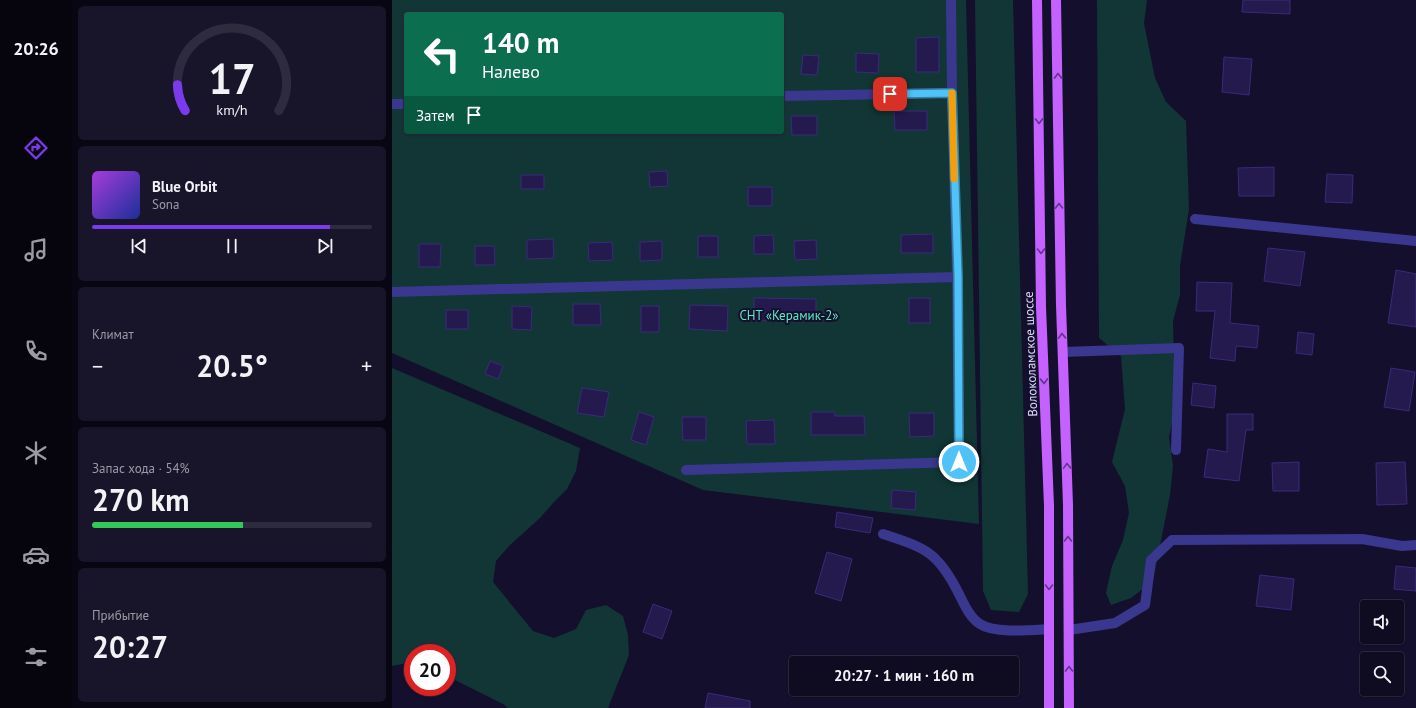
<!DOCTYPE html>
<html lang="ru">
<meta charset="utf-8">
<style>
body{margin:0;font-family:"PT Sans",sans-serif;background:#18142a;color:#f1f3f6;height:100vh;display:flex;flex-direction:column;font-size:15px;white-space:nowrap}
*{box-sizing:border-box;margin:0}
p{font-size:13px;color:#9b9ba5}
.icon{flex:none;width:22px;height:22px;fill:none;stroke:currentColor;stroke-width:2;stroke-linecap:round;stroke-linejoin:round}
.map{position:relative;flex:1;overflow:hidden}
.details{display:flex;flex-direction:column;gap:6px;padding:6px;background:#080612;width:320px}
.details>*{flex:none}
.guide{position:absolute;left:12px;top:12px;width:380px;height:122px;border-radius:4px;box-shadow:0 1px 3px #0004,0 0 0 1px #2f2b3f;background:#0b6e4f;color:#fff;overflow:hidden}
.controls{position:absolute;left:968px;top:600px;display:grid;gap:8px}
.controls a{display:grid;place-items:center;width:44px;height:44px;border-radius:4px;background:#0f0b21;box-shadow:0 1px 3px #0004,0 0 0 1px #2f2b3f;font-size:20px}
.speed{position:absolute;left:12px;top:644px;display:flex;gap:8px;font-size:20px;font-weight:700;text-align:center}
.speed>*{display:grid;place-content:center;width:52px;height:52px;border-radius:50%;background:#0f0b21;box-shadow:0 1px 3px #0004,0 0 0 1px #2f2b3f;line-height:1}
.speed .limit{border:6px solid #d22;background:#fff;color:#111}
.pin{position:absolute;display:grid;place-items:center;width:34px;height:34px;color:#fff;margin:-17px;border-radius:8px;box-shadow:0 2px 6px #0006}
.me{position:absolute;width:44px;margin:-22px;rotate:0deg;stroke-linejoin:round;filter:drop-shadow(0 0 3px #0008)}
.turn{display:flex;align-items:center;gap:14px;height:84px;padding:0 12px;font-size:18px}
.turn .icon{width:52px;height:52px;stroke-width:2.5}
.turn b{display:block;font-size:28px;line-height:34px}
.then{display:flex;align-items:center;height:38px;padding:0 12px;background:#0003;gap:8px;font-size:15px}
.big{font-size:30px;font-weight:600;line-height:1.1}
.details .card{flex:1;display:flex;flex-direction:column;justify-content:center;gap:6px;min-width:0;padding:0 14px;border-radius:6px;background:#18142a}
.details .dial{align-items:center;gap:0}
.dial svg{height:104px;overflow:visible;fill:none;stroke:#2f2b3f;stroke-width:7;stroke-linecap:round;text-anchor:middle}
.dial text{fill:#f1f3f6;stroke:none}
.song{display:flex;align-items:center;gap:12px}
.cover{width:48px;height:48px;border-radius:6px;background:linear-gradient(135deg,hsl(280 70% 55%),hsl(230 70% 35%))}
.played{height:4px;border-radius:2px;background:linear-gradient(90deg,#7c3aed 85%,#2f2b3f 85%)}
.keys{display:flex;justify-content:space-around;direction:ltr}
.heat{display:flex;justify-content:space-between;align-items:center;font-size:22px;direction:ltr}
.charge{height:6px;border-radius:3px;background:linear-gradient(90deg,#34c759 54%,#2f2b3f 0)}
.trip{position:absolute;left:397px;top:656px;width:230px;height:40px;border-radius:4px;background:#0f0b21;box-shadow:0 1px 3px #0004,0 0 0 1px #2f2b3f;font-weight:600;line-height:40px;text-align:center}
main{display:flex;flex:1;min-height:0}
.tab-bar{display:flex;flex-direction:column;width:72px;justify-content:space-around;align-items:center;background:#06040d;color:#9b9ba5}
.tab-bar .icon{width:28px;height:28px}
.tab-bar .current{color:#7c3aed}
.tab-bar b{font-size:18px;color:#f1f3f6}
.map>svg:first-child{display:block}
.green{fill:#113635;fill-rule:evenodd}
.building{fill:#241a4e;stroke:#3a2a7c}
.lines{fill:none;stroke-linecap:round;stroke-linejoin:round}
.minor{stroke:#3a378e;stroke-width:10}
.major{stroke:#c461ff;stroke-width:10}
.oneway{stroke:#63348b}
.route-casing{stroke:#337fa1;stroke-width:10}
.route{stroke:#4fc3f7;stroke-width:7}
.slow{stroke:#f59e0b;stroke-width:7}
.labels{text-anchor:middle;stroke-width:4;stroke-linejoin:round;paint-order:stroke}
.park-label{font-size:13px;fill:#5ce9c6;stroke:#140f2c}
.street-label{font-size:13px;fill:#dedaff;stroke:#140f2c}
</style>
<main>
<nav class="tab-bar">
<b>20:26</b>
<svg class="icon current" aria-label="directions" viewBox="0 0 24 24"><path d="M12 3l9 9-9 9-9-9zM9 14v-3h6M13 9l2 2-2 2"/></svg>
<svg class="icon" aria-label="music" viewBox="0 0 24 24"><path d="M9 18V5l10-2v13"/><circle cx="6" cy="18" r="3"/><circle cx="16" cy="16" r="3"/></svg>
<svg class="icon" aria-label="phone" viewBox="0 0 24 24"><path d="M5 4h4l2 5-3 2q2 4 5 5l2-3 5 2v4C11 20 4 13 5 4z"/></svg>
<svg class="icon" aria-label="climate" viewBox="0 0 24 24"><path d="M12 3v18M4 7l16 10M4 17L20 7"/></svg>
<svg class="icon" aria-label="car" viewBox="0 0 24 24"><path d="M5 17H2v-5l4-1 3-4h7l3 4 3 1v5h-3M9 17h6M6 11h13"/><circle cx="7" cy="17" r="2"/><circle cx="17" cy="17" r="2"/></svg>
<svg class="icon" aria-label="filters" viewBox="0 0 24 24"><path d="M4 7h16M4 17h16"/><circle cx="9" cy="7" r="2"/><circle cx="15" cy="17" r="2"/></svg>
</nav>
<section class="details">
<div class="card dial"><svg viewBox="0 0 100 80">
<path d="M14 69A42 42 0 1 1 86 69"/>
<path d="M14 69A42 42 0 0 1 8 49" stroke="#7c3aed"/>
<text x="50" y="56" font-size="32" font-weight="700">17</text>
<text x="50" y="72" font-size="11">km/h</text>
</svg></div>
<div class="card">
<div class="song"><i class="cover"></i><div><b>Blue Orbit</b><p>Sona</p></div></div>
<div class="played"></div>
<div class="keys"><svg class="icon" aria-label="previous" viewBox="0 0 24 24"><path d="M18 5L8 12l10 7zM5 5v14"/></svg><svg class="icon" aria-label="pause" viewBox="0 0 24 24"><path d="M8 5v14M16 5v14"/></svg><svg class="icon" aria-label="next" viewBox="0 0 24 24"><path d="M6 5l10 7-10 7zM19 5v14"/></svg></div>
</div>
<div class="card"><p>Климат</p>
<div class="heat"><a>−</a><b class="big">20.5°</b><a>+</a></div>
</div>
<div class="card"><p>Запас хода · 54%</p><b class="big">270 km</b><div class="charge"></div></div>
<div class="card"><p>Прибытие</p><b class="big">20:27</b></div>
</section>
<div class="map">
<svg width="1024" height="708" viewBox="0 0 1024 708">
<rect width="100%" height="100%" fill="#140f2c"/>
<!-- green -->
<g class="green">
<path d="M 0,0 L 574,0 L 587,524 L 311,490 L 0,353 ZM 14,14 L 390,14 L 390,132 L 14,132 Z"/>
<path d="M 583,0 L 621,0 L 636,594 L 627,612 L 599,610 L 591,591 Z"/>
<path d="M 705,0 L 755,0 L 752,23 L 763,78 L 774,102 L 794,121 L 797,209 L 788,266 L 788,295 L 781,321 L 783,409 L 777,437 L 781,466 L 778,495 L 761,581 L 739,598 L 719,605 L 714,593 L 720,566 L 731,540 L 737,513 L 733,486 L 720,462 L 733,409 L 729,356 L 707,338 Z"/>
<path d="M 0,368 L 188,448 L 184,471 L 175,489 L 161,503 L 148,518 L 118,545 L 104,561 L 101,582 L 141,631 L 162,638 L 184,629 L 194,610 L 214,605 L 231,616 L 236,635 L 237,655 L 216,708 L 116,708 L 111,704 L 55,676 L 55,653 L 21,653 L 21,662 L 0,666 Z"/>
</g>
<!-- building -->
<g class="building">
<path d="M 851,0 L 898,0 L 898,14 L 850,12 Z"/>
<path d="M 547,37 L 547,72 L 524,72 L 524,38 Z"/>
<path d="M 464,53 L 487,54 L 486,73 L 464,72 Z"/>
<path d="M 411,55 L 427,56 L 425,75 L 409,74 Z"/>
<path d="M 832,57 L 860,59 L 857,95 L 830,92 Z"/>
<path d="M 502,111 L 535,111 L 535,130 L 503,130 Z"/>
<path d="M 399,116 L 425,116 L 425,135 L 400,135 Z"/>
<path d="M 882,167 L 882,196 L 847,196 L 846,168 Z"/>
<path d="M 275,171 L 276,186 L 258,187 L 257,172 Z"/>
<path d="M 935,174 L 961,175 L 960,203 L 933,202 Z"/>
<rect x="129" y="175" width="23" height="14"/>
<rect x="356" y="187" width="24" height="19"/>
<path d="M 541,234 L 541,253 L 509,253 L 509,235 Z"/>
<path d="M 381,235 L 382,254 L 362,254 L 362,236 Z"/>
<rect x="306" y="236" width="20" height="21"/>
<path d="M 161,239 L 162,258 L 135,259 L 135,240 Z"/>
<path d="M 424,240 L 425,259 L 403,260 L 402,241 Z"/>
<path d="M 270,241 L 270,260 L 248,261 L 248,242 Z"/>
<path d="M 220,242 L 221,260 L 197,261 L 196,243 Z"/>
<path d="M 27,244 L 49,244 L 48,267 L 27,267 Z"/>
<path d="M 83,246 L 102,246 L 103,265 L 83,265 Z"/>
<path d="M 876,248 L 913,252 L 908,286 L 872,281 Z"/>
<path d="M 1004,270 L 1024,274 L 1024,327 L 996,323 Z"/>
<path d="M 805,282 L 840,283 L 838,323 L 867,326 L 865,348 L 844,346 L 843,361 L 818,358 L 823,311 L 804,311 Z"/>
<path d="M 362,298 L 424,299 L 424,319 L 362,321 Z"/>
<rect x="517" y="298" width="21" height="25"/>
<path d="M 181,304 L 208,304 L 209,325 L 181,325 Z"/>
<path d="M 298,305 L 336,306 L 335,331 L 297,329 Z"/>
<path d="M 120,306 L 140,307 L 139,330 L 120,329 Z"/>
<rect x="249" y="306" width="18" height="26"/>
<rect x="54" y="310" width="22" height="19"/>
<path d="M 906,332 L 922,334 L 920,355 L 904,353 Z"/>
<path d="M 98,361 L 111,366 L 106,379 L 93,374 Z"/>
<path d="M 999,368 L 1023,372 L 1017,411 L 992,407 Z"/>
<path d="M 801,383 L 824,386 L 822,408 L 799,405 Z"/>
<path d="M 190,388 L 217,392 L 212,417 L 185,413 Z"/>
<path d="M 247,412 L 262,417 L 254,445 L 239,440 Z"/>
<path d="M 419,412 L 443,412 L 443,416 L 472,416 L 473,435 L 419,435 Z"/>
<path d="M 517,413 L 542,413 L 542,436 L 518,437 Z"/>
<path d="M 835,414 L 861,414 L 861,430 L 854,430 L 847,481 L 812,477 L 816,449 L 835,452 Z"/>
<path d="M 290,417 L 314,417 L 314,440 L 291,440 Z"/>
<path d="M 382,420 L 383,444 L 355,444 L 354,421 Z"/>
<path d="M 907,462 L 907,491 L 881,491 L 880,463 Z"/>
<path d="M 1013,462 L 1015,504 L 985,505 L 984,463 Z"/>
<path d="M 500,490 L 524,492 L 523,510 L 499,508 Z"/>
<path d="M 445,512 L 481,518 L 478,533 L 443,527 Z"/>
<path d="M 435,552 L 460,559 L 449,601 L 423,593 Z"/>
<path d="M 1004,566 L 1024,568 L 1024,591 L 1002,589 Z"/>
<path d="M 868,575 L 902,579 L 899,610 L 864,606 Z"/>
<path d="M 261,604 L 280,611 L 270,639 L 251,632 Z"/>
<path d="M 316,693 L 358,701 L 358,708 L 313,708 Z"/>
</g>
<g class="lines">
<!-- minor -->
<g class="minor">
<path d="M 390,96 L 560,93"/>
<path d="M 0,104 L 14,104"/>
<path d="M 803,219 L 1024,241"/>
<path d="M 0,292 L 565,277"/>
<path d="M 671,352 L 787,348 L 784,450"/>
<path d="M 294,470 L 567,462 L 565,277 L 560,93 L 559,0"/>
<path d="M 491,534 C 534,548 546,552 567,594 C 572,604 578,618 588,624 C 603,634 640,630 657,629"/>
<path d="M 677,630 L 723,623 L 753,605 L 759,560 L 780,540 L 970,539 L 1010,546 L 1024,545"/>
</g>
<!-- major -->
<g class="major">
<path d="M 645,0 L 649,307 L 657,506 L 657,708"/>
<path d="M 664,0 L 669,305 L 676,505 L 677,708"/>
</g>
</g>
<!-- one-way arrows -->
<defs><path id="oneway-chevron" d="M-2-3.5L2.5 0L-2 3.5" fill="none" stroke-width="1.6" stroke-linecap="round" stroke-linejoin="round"/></defs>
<g class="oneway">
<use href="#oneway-chevron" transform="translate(666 76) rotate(-91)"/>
<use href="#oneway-chevron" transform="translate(647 121) rotate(89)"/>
<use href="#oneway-chevron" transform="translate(667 206) rotate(-91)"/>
<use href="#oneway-chevron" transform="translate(649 251) rotate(89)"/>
<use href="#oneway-chevron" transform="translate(670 336) rotate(-92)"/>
<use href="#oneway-chevron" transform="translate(652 381) rotate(88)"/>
<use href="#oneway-chevron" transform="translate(675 466) rotate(-92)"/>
<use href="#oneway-chevron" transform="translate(676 539) rotate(-90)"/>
<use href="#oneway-chevron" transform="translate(657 587) rotate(90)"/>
<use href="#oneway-chevron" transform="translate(677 669) rotate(-90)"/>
</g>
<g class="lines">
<defs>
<path id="route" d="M 498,94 L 560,93 L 566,276 L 567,462"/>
</defs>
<!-- route casing -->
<use href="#route" class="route-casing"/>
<!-- route -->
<use href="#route" class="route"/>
<!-- slow -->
<path class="slow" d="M 560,93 L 562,179"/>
</g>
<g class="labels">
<!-- park labels -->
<g class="park-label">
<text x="397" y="320">СНТ «Керамик-2»</text>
</g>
<!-- street labels -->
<g class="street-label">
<text transform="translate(638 354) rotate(-92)" y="5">Волоколамское шоссе</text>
</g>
</g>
</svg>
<div class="controls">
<a><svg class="icon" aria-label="sound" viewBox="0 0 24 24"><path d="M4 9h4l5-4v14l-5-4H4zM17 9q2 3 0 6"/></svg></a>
<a><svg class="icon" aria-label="search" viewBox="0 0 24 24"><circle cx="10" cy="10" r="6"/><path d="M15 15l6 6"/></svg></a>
</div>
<div class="speed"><div class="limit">20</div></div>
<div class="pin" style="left:498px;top:94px;background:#d93025"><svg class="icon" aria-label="arrive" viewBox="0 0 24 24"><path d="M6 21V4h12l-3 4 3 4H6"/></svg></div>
<svg class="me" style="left:567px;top:462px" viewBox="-20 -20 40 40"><circle r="17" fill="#4fc3f7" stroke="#fff" stroke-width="3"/><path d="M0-11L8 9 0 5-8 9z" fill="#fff"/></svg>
<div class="trip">20:27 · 1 мин · 160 m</div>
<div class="guide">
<div class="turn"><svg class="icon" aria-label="left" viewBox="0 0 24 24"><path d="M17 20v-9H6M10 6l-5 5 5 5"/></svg><div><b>140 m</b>Налево</div></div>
<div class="then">Затем<svg class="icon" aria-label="arrive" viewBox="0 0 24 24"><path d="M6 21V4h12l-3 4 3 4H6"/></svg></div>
</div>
</div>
</main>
